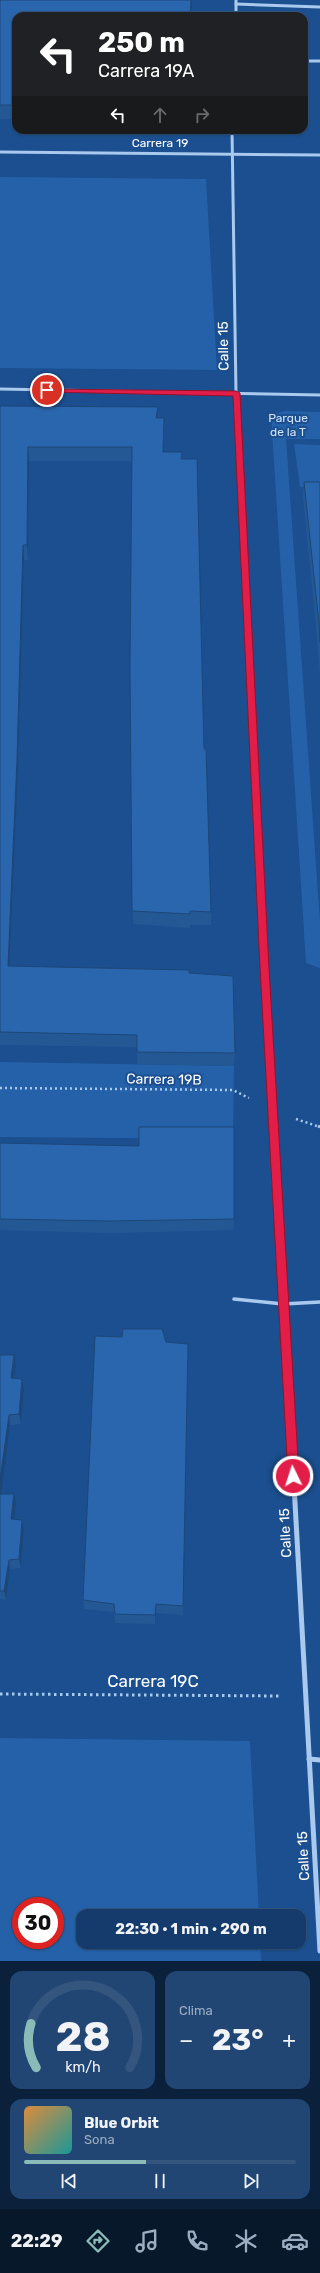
<!DOCTYPE html>
<html lang="es">
<meta charset="utf-8">
<style>
body{margin:0;font-family:Rubik,sans-serif;background:#214673;color:#f1f3f6;height:100vh;display:flex;flex-direction:column;font-size:15px;white-space:nowrap}
*{box-sizing:border-box;margin:0}
p{font-size:13px;color:#9dadc1}
.icon{flex:none;width:22px;height:22px;fill:none;stroke:currentColor;stroke-width:2;stroke-linecap:round;stroke-linejoin:round}
.map{position:relative;height:1961px;overflow:hidden}
.panel{display:flex;flex-direction:column;gap:10px;padding:10px;background:#0b203b;flex:1}
.panel>*{flex:none}
.guide{position:absolute;left:12px;top:12px;width:296px;height:122px;border-radius:12px;box-shadow:0 1px 3px #0004,0 0 0 1px #33557e;background:#202124;color:#fff;overflow:hidden}
.speed{position:absolute;left:12px;top:1897px;display:flex;gap:8px;font-size:20px;font-weight:700;text-align:center}
.speed>*{display:grid;place-content:center;width:52px;height:52px;border-radius:50%;background:#143b6b;box-shadow:0 1px 3px #0004,0 0 0 1px #33557e;line-height:1}
.speed .limit{border:6px solid #d22;background:#fff;color:#111}
.pin{position:absolute;display:grid;place-items:center;width:34px;height:34px;color:#fff;margin:-17px;border:2px solid #fff;border-radius:50%;box-shadow:0 1px 4px #0007}
.me{position:absolute;width:44px;margin:-22px;rotate:356deg;stroke-linejoin:round;filter:drop-shadow(0 0 3px #0008)}
.turn{display:flex;align-items:center;gap:14px;height:84px;padding:0 20px;font-size:18px}
.turn .icon{width:52px;height:52px;stroke-width:2.5}
.turn b{display:block;font-size:28px;line-height:34px}
.lanes{display:flex;align-items:center;height:38px;padding:0 20px;background:#0003;justify-content:center;gap:20px;direction:ltr}
.lanes .off{opacity:.35}
.big{font-size:30px;font-weight:700;line-height:1.1}
.panel .card{flex:1;display:flex;flex-direction:column;justify-content:center;gap:6px;min-width:0;padding:0 14px;border-radius:12px;background:#214673}
.panel .dial{align-items:center;gap:0}
.dial svg{height:104px;overflow:visible;fill:none;stroke:#33557e;stroke-width:7;stroke-linecap:round;text-anchor:middle}
.dial text{fill:#f1f3f6;stroke:none}
.song{display:flex;align-items:center;gap:12px}
.cover{width:48px;height:48px;border-radius:6px;background:linear-gradient(135deg,hsl(30 70% 55%),hsl(180 70% 35%))}
.played{height:4px;border-radius:2px;background:linear-gradient(90deg,#8bbbb9 45%,#33557e 45%)}
.keys{display:flex;justify-content:space-around;direction:ltr}
.heat{display:flex;justify-content:space-between;align-items:center;font-size:22px;direction:ltr}
.panel .tiles{flex:1;display:grid;gap:10px;grid-template-columns:1fr 1fr}
.card:last-child{grid-column:span 2}
.trip{position:absolute;left:76px;top:1909px;width:230px;height:40px;border-radius:12px;background:#143b6b;box-shadow:0 1px 3px #0004,0 0 0 1px #33557e;font-weight:700;line-height:40px;text-align:center}
.tabs{display:flex;height:64px;justify-content:space-around;align-items:center;background:#08182b;color:#9dadc1}
.tabs .icon{width:28px;height:28px}
.tabs .current{color:#8bbbb9}
.tabs b{font-size:18px;color:#f1f3f6}
.map>svg:first-child{display:block}
.green{fill:#2461a8;fill-rule:evenodd}
.lines{fill:none;stroke-linecap:round;stroke-linejoin:round}
.path-far1{stroke:#a9c9ee;stroke-width:2.5;stroke-dasharray:2 3;stroke-linecap:butt}
.path{stroke:#a9c9ee;stroke-width:3;stroke-dasharray:2.5 3.5;stroke-linecap:butt}
.lane{stroke:#a9c9ee;stroke-width:3.5}
.street-far2{stroke:#a9c9ee;stroke-width:3}
.street-far1{stroke:#a9c9ee;stroke-width:3.5}
.street{stroke:#a9c9ee;stroke-width:5}
.wall{fill:#245895}
.shaded-wall{fill:#1d4779}
.building{fill:#2a66ad;stroke:#1d4779}
.route{fill:#e11d48;stroke:#92132f}
.labels{text-anchor:middle;stroke-width:4;stroke-linejoin:round;paint-order:stroke}
.far-street-label{font-size:12px;fill:#fff;stroke:#1b4f8f}
.far-park-label{font-size:12px;fill:#cfe3fa;stroke:#1b4f8f}
.street-label{font-size:14px;fill:#fff;stroke:#1b4f8f}
.near-street-label{font-size:17px;fill:#fff;stroke:#1b4f8f}
</style>
<div class="map">
<svg width="320" height="1961" viewBox="0 0 320 1961">
<rect width="100%" height="100%" fill="#1b4f8f"/>
<!-- green -->
<g class="green">
<path d="M 0,177 L 206,179 L 217,370 L 0,368 Z"/>
<path d="M 285,411 L 320,412 L 320,439 L 286,439 L 320,922 L 320,968 L 306,963 L 271,415 Z"/>
<path d="M 294,444 L 320,445 L 320,486 L 300,487 Z"/>
<path d="M 0,1062 L 234,1066 L 233,1139 L 0,1137 Z"/>
<path d="M 0,1738 L 250,1741 L 259,1916 L 83,1916 L 83,1942 L 260,1942 L 261,1961 L 0,1961 ZM 21,1906 L 55,1906 L 55,1940 L 21,1940 Z"/>
</g>
<g class="lines">
<!-- path-far1 -->
<g class="path-far1">
<path d="M 0,1088 L 233,1090 L 249,1098"/>
<path d="M 296,1119 L 320,1127"/>
</g>
<!-- path -->
<g class="path">
<path d="M 318,1126 L 320,1127"/>
<path d="M 0,1694 L 281,1696"/>
</g>
<!-- lane -->
<path class="lane" d="M 234,1299 L 283,1304 L 320,1302"/>
<!-- street-far2 -->
<g class="street-far2">
<path d="M 236,0 L 236,16"/>
<path d="M 236,4 L 320,7"/>
<path d="M 304,61 L 320,61"/>
<path d="M 232,130 L 236,393 L 241,489"/>
<path d="M 0,152 L 320,155"/>
<path d="M 0,389 L 320,395"/>
</g>
<!-- street-far1 -->
<path class="street-far1" d="M 241,488 L 274,1127"/>
<!-- street -->
<g class="street">
<path d="M 274,1126 L 320,1951"/>
<path d="M 309,1759 L 320,1760"/>
</g>
</g>
<!-- wall -->
<g class="wall">
<path d="M 0,0 L 192,0 L 191,16 L 16,16 L 16,119 L 0,119 Z"/>
<path d="M 0,406 L 164,418 L 163,452 L 182,452 L 182,459 L 204,749 L 211,912 L 211,925 L 190,925 L 190,928 L 133,924 L 130,667 L 132,461 L 29,461 L 28,560 L 24,560 L 18,773 L 10,966 L 189,973 L 235,1053 L 234,1066 L 137,1064 L 137,1047 L 0,1045 Z"/>
<path d="M 304,482 L 320,482 L 320,677 L 317,637 L 303,496 Z"/>
<path d="M 0,1143 L 234,1219 L 233,1230 L 112,1233 L 0,1230 Z"/>
<path d="M 166,1342 L 188,1344 L 183,1615 L 156,1613 L 155,1624 L 115,1623 L 114,1612 L 84,1609 L 83,1600 Z"/>
<path d="M 0,1355 L 14,1355 L 16,1366 L 14,1378 L 22,1379 L 24,1389 L 21,1424 L 10,1425 L 1,1494 L 14,1494 L 16,1504 L 14,1519 L 24,1530 L 21,1568 L 10,1569 L 6,1600 L 0,1599 Z"/>
</g>
<!-- shaded-wall -->
<g class="shaded-wall">
<path d="M 191,0 L 192,0 L 191,16 L 190,16 Z"/>
<path d="M 164,418 L 164,432 L 163,467 L 163,452 Z"/>
<path d="M 28,447 L 29,461 L 28,560 L 27,545 Z"/>
<path d="M 23,545 L 24,560 L 18,773 L 9,979 L 8,966 Z"/>
<path d="M 14,1355 L 16,1366 L 12,1388 L 11,1378 Z"/>
<path d="M 22,1379 L 24,1389 L 21,1424 L 19,1414 Z"/>
<path d="M 9,1415 L 10,1425 L 0,1504 L 0,1480 Z"/>
<path d="M 14,1494 L 16,1504 L 13,1529 L 11,1519 Z"/>
<path d="M 22,1520 L 24,1530 L 21,1568 L 19,1559 Z"/>
<path d="M 9,1560 L 10,1569 L 6,1600 L 4,1591 Z"/>
<path d="M 156,1604 L 156,1613 L 155,1624 L 155,1615 Z"/>
</g>
<!-- building -->
<g class="building">
<path d="M 0,0 L 191,0 L 190,16 L 16,16 L 16,105 L 0,105 Z"/>
<path d="M 0,406 L 158,407 L 156,418 L 164,418 L 163,452 L 182,452 L 181,459 L 197,459 L 204,749 L 206,749 L 211,912 L 190,911 L 190,914 L 132,911 L 130,667 L 132,447 L 28,447 L 27,545 L 23,545 L 17,759 L 8,966 L 189,970 L 189,973 L 233,976 L 235,1053 L 137,1052 L 137,1035 L 0,1032 Z"/>
<path d="M 304,482 L 320,482 L 320,642 L 319,623 Z"/>
<path d="M 139,1127 L 234,1127 L 234,1219 L 111,1221 L 0,1219 L 0,1143 L 139,1146 Z"/>
<path d="M 123,1329 L 162,1329 L 166,1342 L 188,1344 L 183,1606 L 156,1604 L 155,1615 L 115,1614 L 114,1604 L 83,1600 L 95,1336 L 122,1337 Z"/>
<path d="M 0,1355 L 14,1355 L 11,1378 L 22,1379 L 19,1414 L 9,1415 L 0,1480 Z"/>
<path d="M 0,1494 L 14,1494 L 11,1519 L 22,1520 L 19,1559 L 9,1560 L 4,1591 L 0,1591 Z"/>
</g>
<!-- route -->
<path class="route" d="M 45,389 L 236,391 L 240,393 L 269,968 L 299,1476 L 293,1482 L 288,1476 L 260,968 L 233,396 L 47,392 L 44,390 Z"/>
<g class="labels">
<!-- far-street labels -->
<g class="far-street-label">
<text x="160" y="147">Carrera 19</text>
</g>
<!-- far-park labels -->
<g class="far-park-label">
<text x="288" y="422">Parque<tspan x="288" dy="14">de la T</tspan></text>
</g>
<!-- street labels -->
<g class="street-label">
<text transform="translate(223 346) rotate(-91)" y="5">Calle 15</text>
<text transform="translate(164 1079) rotate(1)" y="5">Carrera 19B</text>
<text transform="translate(285 1533) rotate(-93)" y="5">Calle 15</text>
<text transform="translate(303 1856) rotate(-93)" y="5">Calle 15</text>
</g>
<!-- near-street labels -->
<g class="near-street-label">
<text x="153" y="1687">Carrera 19C</text>
</g>
</g>
</svg>
<div class="speed"><div class="limit">30</div></div>
<div class="pin" style="left:47px;top:390px;background:#d93025"><svg class="icon" aria-label="arrive" viewBox="0 0 24 24"><path d="M6 21V4h12l-3 4 3 4H6"/></svg></div>
<svg class="me" style="left:293px;top:1476px" viewBox="-20 -20 40 40"><circle r="17" fill="#e11d48" stroke="#fff" stroke-width="3"/><path d="M0-11L8 9 0 5-8 9z" fill="#fff"/></svg>
<div class="trip">22:30 · 1 min · 290 m</div>
<div class="guide">
<div class="turn"><svg class="icon" aria-label="left" viewBox="0 0 24 24"><path d="M17 20v-9H6M10 6l-5 5 5 5"/></svg><div><b>250 m</b>Carrera 19A</div></div>
<div class="lanes"><svg class="icon" aria-label="left" viewBox="0 0 24 24"><path d="M17 20v-9H6M10 6l-5 5 5 5"/></svg><svg class="icon off" aria-label="ahead" viewBox="0 0 24 24"><path d="M12 20V5M6 11l6-6 6 6"/></svg><svg class="icon off" aria-label="right" viewBox="0 0 24 24"><path d="M7 20v-9h11M14 6l5 5-5 5"/></svg></div>
</div>
</div>
<section class="panel">
<div class="tiles">
<div class="card dial"><svg viewBox="0 0 100 80">
<path d="M14 69A42 42 0 1 1 86 69"/>
<path d="M14 69A42 42 0 0 1 10 35" stroke="#8bbbb9"/>
<text x="50" y="56" font-size="32" font-weight="700">28</text>
<text x="50" y="72" font-size="11">km/h</text>
</svg></div>
<div class="card"><p>Clima</p>
<div class="heat"><a>−</a><b class="big">23°</b><a>+</a></div>
</div>
<div class="card">
<div class="song"><i class="cover"></i><div><b>Blue Orbit</b><p>Sona</p></div></div>
<div class="played"></div>
<div class="keys"><svg class="icon" aria-label="previous" viewBox="0 0 24 24"><path d="M18 5L8 12l10 7zM5 5v14"/></svg><svg class="icon" aria-label="pause" viewBox="0 0 24 24"><path d="M8 5v14M16 5v14"/></svg><svg class="icon" aria-label="next" viewBox="0 0 24 24"><path d="M6 5l10 7-10 7zM19 5v14"/></svg></div>
</div>
</div>
</section>
<nav class="tabs">
<b>22:29</b>
<svg class="icon current" aria-label="directions" viewBox="0 0 24 24"><path d="M12 3l9 9-9 9-9-9zM9 14v-3h6M13 9l2 2-2 2"/></svg>
<svg class="icon" aria-label="music" viewBox="0 0 24 24"><path d="M9 18V5l10-2v13"/><circle cx="6" cy="18" r="3"/><circle cx="16" cy="16" r="3"/></svg>
<svg class="icon" aria-label="phone" viewBox="0 0 24 24"><path d="M5 4h4l2 5-3 2q2 4 5 5l2-3 5 2v4C11 20 4 13 5 4z"/></svg>
<svg class="icon" aria-label="climate" viewBox="0 0 24 24"><path d="M12 3v18M4 7l16 10M4 17L20 7"/></svg>
<svg class="icon" aria-label="car" viewBox="0 0 24 24"><path d="M5 17H2v-5l4-1 3-4h7l3 4 3 1v5h-3M9 17h6M6 11h13"/><circle cx="7" cy="17" r="2"/><circle cx="17" cy="17" r="2"/></svg>
</nav>
